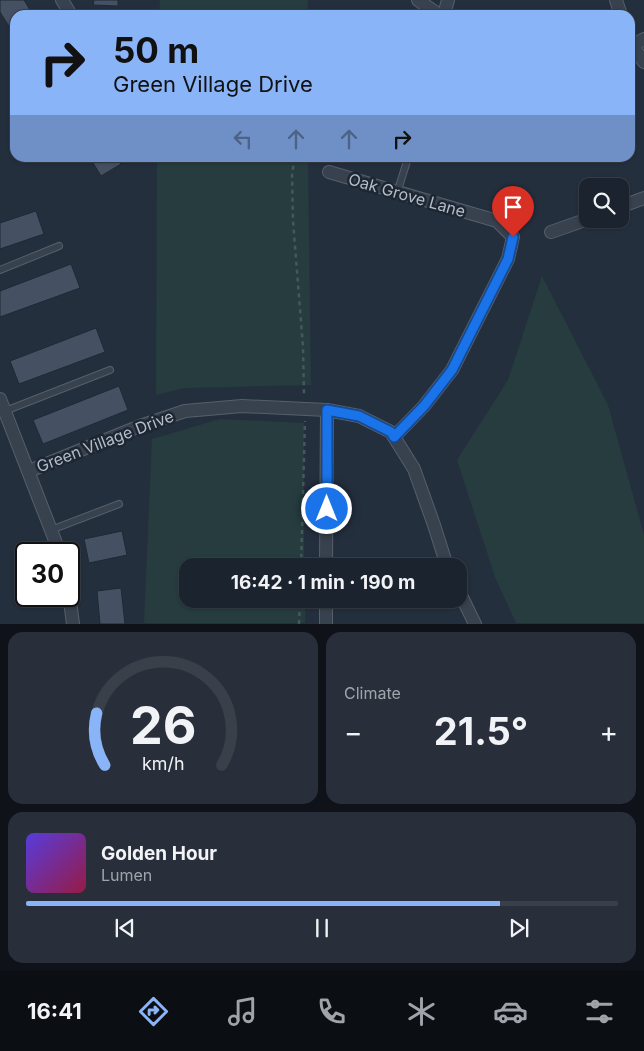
<!DOCTYPE html>
<meta charset="utf-8">
<style>
body{margin:0;font-family:Inter,sans-serif;background:#282f3a;color:#f1f3f6;height:100vh;display:flex;flex-direction:column;font-size:19px;white-space:nowrap}
*{box-sizing:border-box;margin:0}
p{font-size:16px;color:#a0a4aa}
.icon{flex:none;width:28px;height:28px;fill:none;stroke:currentColor;stroke-width:2;stroke-linecap:round;stroke-linejoin:round}
.map{position:relative;height:624px;overflow:hidden}
.details{display:flex;flex-direction:column;gap:8px;padding:8px;background:#0f1319;flex:1}
.details>*{flex:none}
.hud{position:absolute;left:10px;top:10px;width:625px;height:152px;border-radius:15px;box-shadow:0 1px 4px #0004,0 0 0 1px #39404a;background:#8ab4f8;color:#111;overflow:hidden}
.fabs{position:absolute;left:579px;top:178px;display:grid;gap:10px}
.fabs a{display:grid;place-items:center;width:50px;height:50px;border-radius:10px;background:#1b232e;box-shadow:0 1px 4px #0004,0 0 0 1px #39404a;font-size:25px}
.speed{position:absolute;left:15px;top:542px;display:flex;gap:10px;font-size:25px;font-weight:700;text-align:center}
.speed>*{display:grid;place-content:center;width:65px;height:65px;border-radius:50%;background:#1b232e;box-shadow:0 1px 4px #0004,0 0 0 1px #39404a;line-height:1}
.speed .limit{border:2px solid #111;border-radius:8px;background:#fff;color:#111}
.pin{position:absolute;display:grid;place-items:center;width:42px;height:42px;color:#fff;margin:-51px -21px;border-radius:50% 50% 50% 0;rotate:-45deg;box-shadow:0 0 5px #0007}
.pin .icon{rotate:45deg}
.me{position:absolute;width:55px;margin:-28px;rotate:0deg;stroke-linejoin:round;filter:drop-shadow(0 0 4px #0008)}
.turn{display:flex;align-items:center;gap:18px;height:105px;padding:0 20px;font-size:22px}
.turn .icon{width:65px;height:65px;stroke-width:2.5}
.turn b{display:block;font-size:35px;line-height:42px}
.lanes{display:flex;align-items:center;height:48px;padding:0 20px;background:#0003;justify-content:center;gap:25px;direction:ltr}
.lanes .off{opacity:.35}
.big{font-size:38px;font-weight:700;line-height:1.1}
.details .card{flex:1;display:flex;flex-direction:column;justify-content:center;gap:8px;min-width:0;padding:0 18px;border-radius:15px;background:#282f3a}
.details .dial{align-items:center;gap:0}
.dial svg{height:130px;overflow:visible;fill:none;stroke:#39404a;stroke-width:7;stroke-linecap:round;text-anchor:middle}
.dial text{fill:#f1f3f6;stroke:none}
.song{display:flex;align-items:center;gap:15px}
.cover{width:60px;height:60px;border-radius:8px;background:linear-gradient(135deg,hsl(250 70% 55%),hsl(340 70% 35%))}
.played{height:5px;border-radius:2px;background:linear-gradient(90deg,#8ab4f8 80%,#39404a 80%)}
.keys{display:flex;justify-content:space-around;direction:ltr}
.heat{display:flex;justify-content:space-between;align-items:center;font-size:28px;direction:ltr}
.details .tiles{flex:1;display:grid;gap:8px;grid-template-columns:1fr 1fr}
.card:last-child{grid-column:span 2}
.trip{position:absolute;left:179px;top:558px;width:288px;height:50px;border-radius:15px;background:#1b232e;box-shadow:0 1px 4px #0004,0 0 0 1px #39404a;font-weight:700;line-height:50px;text-align:center}
.tab-bar{display:flex;height:80px;justify-content:space-around;align-items:center;background:#0b0e12;color:#a0a4aa}
.tab-bar .icon{width:35px;height:35px}
.tab-bar .active{color:#8ab4f8}
.tab-bar b{font-size:22px;color:#f1f3f6}
.map>svg:first-child{display:block}
.green{fill:#263c3f}
.building{fill:#455162;stroke:#1f2835}
.lines{fill:none;stroke-linecap:round;stroke-linejoin:round}
.lane-casing{stroke:#565f6c;stroke-width:8}
.street-casing{stroke:#565f6c;stroke-width:14}
.path{stroke:#44595c;stroke-width:2.5;stroke-dasharray:4 4;stroke-linecap:butt}
.lane{stroke:#38414e;stroke-width:6}
.street{stroke:#38414e;stroke-width:12}
.route-casing{stroke:#114b97;stroke-width:12}
.route{stroke:#1a73e8;stroke-width:9}
.labels{text-anchor:middle;stroke-width:5;stroke-linejoin:round;paint-order:stroke}
.street-label{font-size:16px;fill:#b4bcc9;stroke:#1d2633}
</style>
<div class="map">
<svg width="644" height="624" viewBox="0 0 644 624">
<rect width="100%" height="100%" fill="#242f3e"/>
<!-- green -->
<g class="green">
<path d="M 160,0 L 308,0 L 307,15 L 159,15 Z"/>
<path d="M 157,158 L 308,158 L 311,385 L 184,388 L 156,395 Z"/>
<path d="M 542,276 L 608,405 L 644,535 L 644,623 L 516,623 L 495,577 L 457,460 L 508,380 Z"/>
<path d="M 220,419 L 304,423 L 304,566 L 188,566 L 188,599 L 305,599 L 305,623 L 144,623 L 152,439 Z"/>
</g>
<!-- building -->
<g class="building">
<path d="M 0,0 L 24,0 L 33,15 L 15,15 L 15,36 L 0,12 Z"/>
<path d="M 94,0 L 118,0 L 118,6 L 93,5 Z"/>
<path d="M 90,158 L 116,158 L 121,164 L 101,176 Z"/>
<path d="M 36,211 L 44,234 L 0,249 L 0,223 Z"/>
<path d="M 71,264 L 80,288 L 0,317 L 0,291 Z"/>
<path d="M 96,328 L 105,352 L 19,384 L 10,361 Z"/>
<path d="M 119,386 L 128,410 L 43,444 L 33,420 Z"/>
<path d="M 122,531 L 127,555 L 89,563 L 84,539 Z"/>
<path d="M 121,588 L 125,624 L 100,624 L 97,591 Z"/>
</g>
<g class="lines">
<defs>
<g id="lane">
<path d="M 397,193 L 408,158"/>
<path d="M 0,270 L 59,246"/>
<path d="M 5,411 L 110,370"/>
<path d="M 51,530 L 119,504"/>
</g>
<g id="street">
<path d="M 62,0 L 71,15"/>
<path d="M 418,0 L 439,15"/>
<path d="M 616,0 L 621,15"/>
<path d="M 444,15 L 448,0"/>
<path d="M 630,38 L 633,46 L 644,62"/>
<path d="M 630,47 L 644,39"/>
<path d="M 329,172 L 497,221 L 513,237 L 508,259 L 452,370 L 424,406 L 394,437"/>
<path d="M 620,207 L 644,198"/>
<path d="M 551,232 L 588,219"/>
<path d="M 0,399 L 56,543 L 59,554"/>
<path d="M 29,471 L 140,426 L 185,411 L 242,406 L 327,410 L 359,416 L 391,432 L 414,469 L 434,525 L 447,566"/>
<path d="M 326,566 L 327,410"/>
<path d="M 458,589 L 475,624"/>
<path d="M 69,593 L 73,624"/>
<path d="M 326,599 L 326,624"/>
</g>
</defs>
<!-- lane casing -->
<use href="#lane" class="lane-casing"/>
<!-- street casing -->
<use href="#street" class="street-casing"/>
<!-- path -->
<g class="path">
<path d="M 295,158 L 292,173 L 293,221 L 303,347 L 304,395"/>
<path d="M 301,566 L 305,421"/>
<path d="M 299,624 L 300,599"/>
</g>
<!-- lane -->
<use href="#lane" class="lane"/>
<!-- street -->
<use href="#street" class="street"/>
</g>
<g class="lines">
<defs>
<path id="route" d="M 327,509 L 327,410 L 359,416 L 391,432 L 394,437 L 424,406 L 452,370 L 508,259 L 513,237"/>
</defs>
<!-- route casing -->
<use href="#route" class="route-casing"/>
<!-- route -->
<use href="#route" class="route"/>
</g>
<g class="labels">
<!-- street labels -->
<g class="street-label">
<text transform="translate(407 195) rotate(16)" y="6">Oak Grove Lane</text>
<text transform="translate(105 441) rotate(-21)" y="6">Green Village Drive</text>
</g>
</g>
</svg>
<div class="fabs">
<a><svg class="icon" aria-label="search" viewBox="0 0 24 24"><circle cx="10" cy="10" r="6"/><path d="M15 15l6 6"/></svg></a>
</div>
<div class="speed"><div class="limit">30</div></div>
<div class="pin" style="left:513px;top:237px;background:#d93025"><svg class="icon" aria-label="arrive" viewBox="0 0 24 24"><path d="M6 21V4h12l-3 4 3 4H6"/></svg></div>
<svg class="me" style="left:327px;top:509px" viewBox="-20 -20 40 40"><circle r="17" fill="#1a73e8" stroke="#fff" stroke-width="3"/><path d="M0-11L8 9 0 5-8 9z" fill="#fff"/></svg>
<div class="trip">16:42 · 1 min · 190 m</div>
<div class="hud">
<div class="turn"><svg class="icon" aria-label="right" viewBox="0 0 24 24"><path d="M7 20v-9h11M14 6l5 5-5 5"/></svg><div><b>50 m</b>Green Village Drive</div></div>
<div class="lanes"><svg class="icon off" aria-label="left" viewBox="0 0 24 24"><path d="M17 20v-9H6M10 6l-5 5 5 5"/></svg><svg class="icon off" aria-label="ahead" viewBox="0 0 24 24"><path d="M12 20V5M6 11l6-6 6 6"/></svg><svg class="icon off" aria-label="ahead" viewBox="0 0 24 24"><path d="M12 20V5M6 11l6-6 6 6"/></svg><svg class="icon" aria-label="right" viewBox="0 0 24 24"><path d="M7 20v-9h11M14 6l5 5-5 5"/></svg></div>
</div>
</div>
<section class="details">
<div class="tiles">
<div class="card dial"><svg viewBox="0 0 100 80">
<path d="M14 69A42 42 0 1 1 86 69"/>
<path d="M14 69A42 42 0 0 1 9 37" stroke="#8ab4f8"/>
<text x="50" y="56" font-size="32" font-weight="700">26</text>
<text x="50" y="72" font-size="11">km/h</text>
</svg></div>
<div class="card"><p>Climate</p>
<div class="heat"><a>−</a><b class="big">21.5°</b><a>+</a></div>
</div>
<div class="card">
<div class="song"><i class="cover"></i><div><b>Golden Hour</b><p>Lumen</p></div></div>
<div class="played"></div>
<div class="keys"><svg class="icon" aria-label="previous" viewBox="0 0 24 24"><path d="M18 5L8 12l10 7zM5 5v14"/></svg><svg class="icon" aria-label="pause" viewBox="0 0 24 24"><path d="M8 5v14M16 5v14"/></svg><svg class="icon" aria-label="next" viewBox="0 0 24 24"><path d="M6 5l10 7-10 7zM19 5v14"/></svg></div>
</div>
</div>
</section>
<nav class="tab-bar">
<b>16:41</b>
<svg class="icon active" aria-label="directions" viewBox="0 0 24 24"><path d="M12 3l9 9-9 9-9-9zM9 14v-3h6M13 9l2 2-2 2"/></svg>
<svg class="icon" aria-label="music" viewBox="0 0 24 24"><path d="M9 18V5l10-2v13"/><circle cx="6" cy="18" r="3"/><circle cx="16" cy="16" r="3"/></svg>
<svg class="icon" aria-label="phone" viewBox="0 0 24 24"><path d="M5 4h4l2 5-3 2q2 4 5 5l2-3 5 2v4C11 20 4 13 5 4z"/></svg>
<svg class="icon" aria-label="climate" viewBox="0 0 24 24"><path d="M12 3v18M4 7l16 10M4 17L20 7"/></svg>
<svg class="icon" aria-label="car" viewBox="0 0 24 24"><path d="M5 17H2v-5l4-1 3-4h7l3 4 3 1v5h-3M9 17h6M6 11h13"/><circle cx="7" cy="17" r="2"/><circle cx="17" cy="17" r="2"/></svg>
<svg class="icon" aria-label="filters" viewBox="0 0 24 24"><path d="M4 7h16M4 17h16"/><circle cx="9" cy="7" r="2"/><circle cx="15" cy="17" r="2"/></svg>
</nav>
